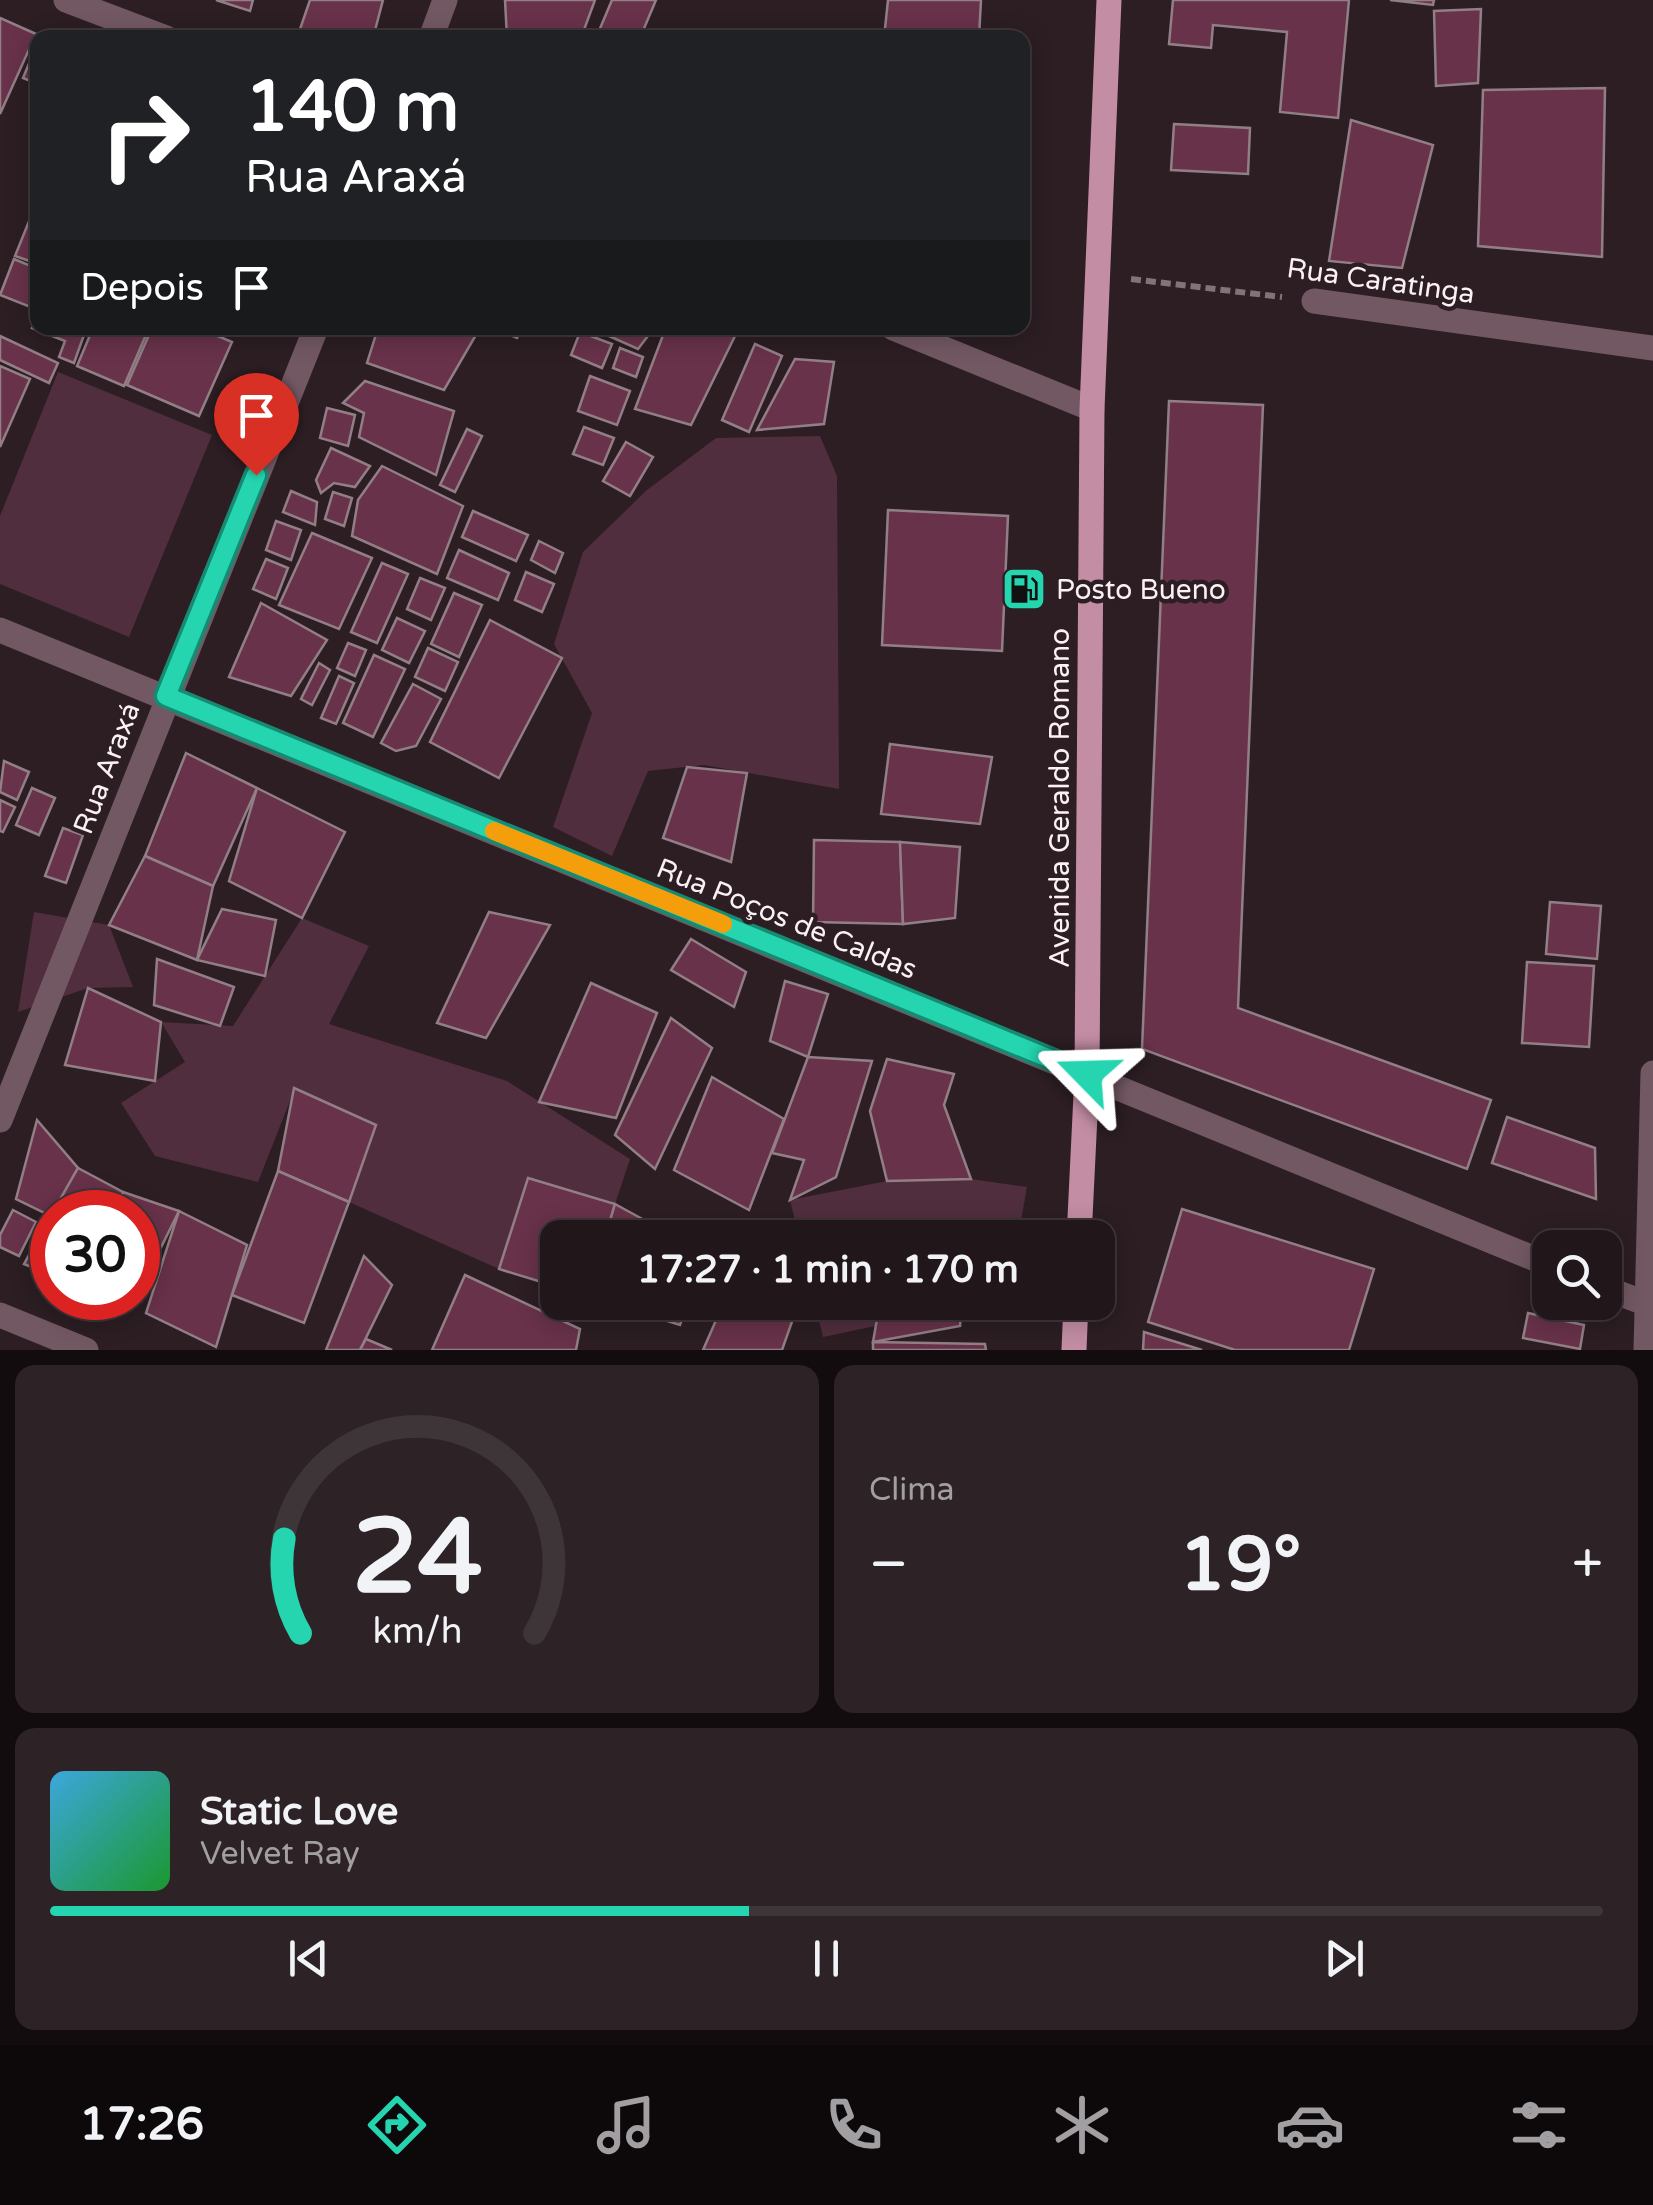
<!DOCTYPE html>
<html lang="pt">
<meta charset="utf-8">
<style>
body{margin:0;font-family:"Varela Round",sans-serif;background:#2d2327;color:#f1f3f6;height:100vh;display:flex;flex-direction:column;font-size:38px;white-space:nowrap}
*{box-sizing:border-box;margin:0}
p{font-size:32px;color:#a29fa2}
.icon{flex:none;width:55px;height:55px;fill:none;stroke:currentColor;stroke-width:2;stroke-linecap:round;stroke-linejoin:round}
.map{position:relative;height:1350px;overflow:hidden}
.panel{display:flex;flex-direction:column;gap:15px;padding:15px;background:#120c0e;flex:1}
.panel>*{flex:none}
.hud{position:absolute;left:30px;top:30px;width:1000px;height:305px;border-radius:20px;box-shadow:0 5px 25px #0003,0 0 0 2px #3e3539;background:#202124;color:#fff;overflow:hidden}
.controls{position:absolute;left:1532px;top:1230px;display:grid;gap:20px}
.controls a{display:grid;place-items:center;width:90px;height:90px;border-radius:20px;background:#21161a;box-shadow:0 5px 25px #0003,0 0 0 2px #3e3539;font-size:50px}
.speed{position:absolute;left:30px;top:1190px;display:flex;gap:20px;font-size:50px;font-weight:700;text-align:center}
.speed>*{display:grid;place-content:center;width:130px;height:130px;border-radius:50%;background:#21161a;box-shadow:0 5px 25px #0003,0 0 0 2px #3e3539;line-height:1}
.speed .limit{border:15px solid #d22;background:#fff;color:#111}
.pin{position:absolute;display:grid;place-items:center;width:85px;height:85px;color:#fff;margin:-102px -42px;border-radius:50% 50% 50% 0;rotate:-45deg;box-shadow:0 0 10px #0007}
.pin .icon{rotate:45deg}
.me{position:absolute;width:110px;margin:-55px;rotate:292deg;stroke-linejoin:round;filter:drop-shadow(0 0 8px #0008)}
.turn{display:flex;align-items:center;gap:35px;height:210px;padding:0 50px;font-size:45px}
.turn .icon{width:130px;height:130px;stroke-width:2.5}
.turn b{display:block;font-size:70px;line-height:85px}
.then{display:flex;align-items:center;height:95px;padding:0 50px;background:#0003;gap:20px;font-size:38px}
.big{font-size:75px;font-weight:700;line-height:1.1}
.panel .card{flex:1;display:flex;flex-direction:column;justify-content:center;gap:15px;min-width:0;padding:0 35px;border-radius:20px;background:#2d2327}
.panel .dial{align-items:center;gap:0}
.dial svg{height:260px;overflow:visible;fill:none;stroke:#3e3539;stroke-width:7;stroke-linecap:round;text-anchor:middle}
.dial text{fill:#f1f3f6;stroke:none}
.song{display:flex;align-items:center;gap:30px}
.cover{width:120px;height:120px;border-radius:15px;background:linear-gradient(135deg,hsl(200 70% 55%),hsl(130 70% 35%))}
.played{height:10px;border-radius:5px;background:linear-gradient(90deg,#24d5af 45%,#3e3539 45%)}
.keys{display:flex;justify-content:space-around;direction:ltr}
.heat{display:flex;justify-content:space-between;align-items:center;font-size:55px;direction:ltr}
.panel .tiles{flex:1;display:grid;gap:15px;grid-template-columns:1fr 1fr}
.card:last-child{grid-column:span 2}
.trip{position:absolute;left:540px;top:1220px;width:575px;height:100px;border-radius:20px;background:#21161a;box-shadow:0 5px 25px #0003,0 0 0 2px #3e3539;font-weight:700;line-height:100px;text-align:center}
.tab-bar{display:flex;height:160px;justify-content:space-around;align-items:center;background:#0d090a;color:#a29fa2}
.tab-bar .icon{width:70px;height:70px}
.tab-bar .active{color:#24d5af}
.tab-bar b{font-size:45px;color:#f1f3f6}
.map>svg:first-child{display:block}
.green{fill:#512e3d}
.building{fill:#68324a;stroke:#927f86;stroke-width:2.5}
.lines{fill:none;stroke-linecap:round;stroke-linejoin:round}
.path{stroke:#817479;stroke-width:6;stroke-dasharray:10 5;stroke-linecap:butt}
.minor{stroke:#725863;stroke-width:25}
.primary{stroke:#c38da3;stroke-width:25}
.route-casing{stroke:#178a72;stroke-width:25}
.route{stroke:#24d5af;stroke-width:18}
.slow{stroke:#f59e0b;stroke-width:18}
.labels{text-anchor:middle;stroke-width:9;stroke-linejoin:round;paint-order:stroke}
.street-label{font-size:28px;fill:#fbf0f4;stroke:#2c1e23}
.poi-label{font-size:28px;fill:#fbf0f4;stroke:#2c1e23;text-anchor:start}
</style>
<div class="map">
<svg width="1653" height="1350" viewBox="0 0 1653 1350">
<rect width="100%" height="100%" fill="#2c1e23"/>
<!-- green -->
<g class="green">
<path d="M 58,372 L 212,435 L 129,637 L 0,584 L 0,516 Z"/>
<path d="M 820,436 L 837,476 L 839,789 L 704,765 L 648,771 L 612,856 L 553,827 L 592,713 L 554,644 L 583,552 L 647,490 L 716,438 Z"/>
<path d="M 34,912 L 109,925 L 133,987 L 88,988 L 18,1012 Z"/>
<path d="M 302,918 L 369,946 L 329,1024 L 507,1081 L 630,1159 L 615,1204 L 528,1178 L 499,1269 L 349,1202 L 375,1125 L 295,1088 L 258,1182 L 155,1156 L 121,1103 L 185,1062 L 161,1022 L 233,1026 Z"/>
<path d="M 971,1179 L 1027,1187 L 1018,1237 L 799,1237 L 790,1200 L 887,1181 Z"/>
<path d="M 815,1303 L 881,1303 L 885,1324 L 823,1337 Z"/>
</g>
<!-- building -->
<g class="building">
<path d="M 216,0 L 253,0 L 250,11 Z"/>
<path d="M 310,0 L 383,0 L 373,38 L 298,35 Z"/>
<path d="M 505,0 L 595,0 L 581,38 L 507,38 Z"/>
<path d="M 612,0 L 656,0 L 640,38 L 596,38 Z"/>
<path d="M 888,0 L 981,0 L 979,38 L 884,38 Z"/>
<path d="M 1173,0 L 1349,0 L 1338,118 L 1280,112 L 1287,32 L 1213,25 L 1211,48 L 1169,44 Z"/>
<path d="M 1390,0 L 1434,0 L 1433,5 Z"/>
<path d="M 1481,9 L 1478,83 L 1436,86 L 1434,11 Z"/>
<path d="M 0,18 L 36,34 L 0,114 Z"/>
<path d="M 37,44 L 38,44 L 38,84 L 23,78 Z"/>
<path d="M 1605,88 L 1602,257 L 1478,246 L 1483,90 Z"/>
<path d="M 1351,120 L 1433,145 L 1402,268 L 1329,261 Z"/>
<path d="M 1174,124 L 1250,128 L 1248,174 L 1171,170 Z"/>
<path d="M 38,199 L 38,264 L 15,256 Z"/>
<path d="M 14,259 L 38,269 L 38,310 L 0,295 Z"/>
<path d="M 38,313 L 38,328 L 85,332 L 74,363 L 59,357 L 65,341 L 32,328 Z"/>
<path d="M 93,328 L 149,328 L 124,386 L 77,366 Z"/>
<path d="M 152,328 L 199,328 L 232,342 L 199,416 L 127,385 Z"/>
<path d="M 378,328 L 480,328 L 444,390 L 367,363 Z"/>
<path d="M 505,328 L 522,328 L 517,338 L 503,332 Z"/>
<path d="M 591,328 L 654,328 L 638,349 Z"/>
<path d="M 694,328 L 738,330 L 691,425 L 635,409 L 665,330 Z"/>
<path d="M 580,332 L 612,344 L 602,368 L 571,355 Z"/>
<path d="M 0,336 L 58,363 L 49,383 L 0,360 Z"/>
<path d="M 755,344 L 782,356 L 749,432 L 722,420 Z"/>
<path d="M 620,348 L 643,357 L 636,377 L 613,368 Z"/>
<path d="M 795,359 L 834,362 L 824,424 L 757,430 Z"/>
<path d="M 0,366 L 30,379 L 0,447 Z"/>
<path d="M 590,376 L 630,391 L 617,425 L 578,411 Z"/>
<path d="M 365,381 L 454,411 L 436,475 L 359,437 L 364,413 L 343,403 Z"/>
<path d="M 1169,401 L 1263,405 L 1238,1008 L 1491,1100 L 1467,1169 L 1142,1049 Z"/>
<path d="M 327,408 L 355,415 L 348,446 L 320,438 Z"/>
<path d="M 584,427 L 614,438 L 603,465 L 573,454 Z"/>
<path d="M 467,429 L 482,436 L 455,492 L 440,485 Z"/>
<path d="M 626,442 L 653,457 L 630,496 L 603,481 Z"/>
<path d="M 331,448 L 370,466 L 355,487 L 334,483 L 321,493 L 316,480 Z"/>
<path d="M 382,466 L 463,506 L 437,574 L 352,536 L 358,500 Z"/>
<path d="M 291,491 L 317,502 L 315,525 L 283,512 Z"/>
<path d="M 333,492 L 352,498 L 344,526 L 325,519 Z"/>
<path d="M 888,510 L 1008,516 L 1002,651 L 882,645 Z"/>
<path d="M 473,511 L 528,535 L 516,561 L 462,537 Z"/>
<path d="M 276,521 L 301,530 L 291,560 L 266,550 Z"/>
<path d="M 312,533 L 372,558 L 339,629 L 279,605 Z"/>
<path d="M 539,541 L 563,553 L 555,573 L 531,560 Z"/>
<path d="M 459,550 L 509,573 L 498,600 L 447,578 Z"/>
<path d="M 266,559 L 288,568 L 276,599 L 253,589 Z"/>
<path d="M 382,563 L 408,574 L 377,643 L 351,632 Z"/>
<path d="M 526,572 L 554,584 L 542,612 L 515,600 Z"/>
<path d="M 420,578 L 445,588 L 431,620 L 407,609 Z"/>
<path d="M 454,593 L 482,605 L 459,657 L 431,644 Z"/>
<path d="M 261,603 L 327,640 L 291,696 L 229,677 Z"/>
<path d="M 397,618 L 425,631 L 409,663 L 382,650 Z"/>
<path d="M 490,620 L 562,658 L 499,778 L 430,742 Z"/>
<path d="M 348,643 L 366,650 L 355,676 L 337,668 Z"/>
<path d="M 428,648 L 458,662 L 445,691 L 415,677 Z"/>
<path d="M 374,655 L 405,669 L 373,737 L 343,723 Z"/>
<path d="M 319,663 L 330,670 L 312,705 L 301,699 Z"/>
<path d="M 339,676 L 354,683 L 336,724 L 321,718 Z"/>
<path d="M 413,684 L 441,699 L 416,746 L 396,751 L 381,743 Z"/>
<path d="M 890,744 L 992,757 L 980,824 L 881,814 Z"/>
<path d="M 186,753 L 257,788 L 213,886 L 145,856 Z"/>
<path d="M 4,761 L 29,772 L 17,800 L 0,792 Z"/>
<path d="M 687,767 L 747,773 L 731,862 L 663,838 Z"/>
<path d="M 32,788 L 55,798 L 39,835 L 16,825 Z"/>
<path d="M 257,788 L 345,832 L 302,918 L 229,881 Z"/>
<path d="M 0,800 L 15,807 L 3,832 L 0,831 Z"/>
<path d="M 63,828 L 83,835 L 66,883 L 45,876 Z"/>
<path d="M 814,840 L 900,842 L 903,924 L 813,922 Z"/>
<path d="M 900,842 L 960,847 L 955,918 L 903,924 Z"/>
<path d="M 145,856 L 213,886 L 197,960 L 109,925 Z"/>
<path d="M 1550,902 L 1601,906 L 1597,959 L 1546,954 Z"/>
<path d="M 222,909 L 276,920 L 265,976 L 197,960 Z"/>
<path d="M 489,912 L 550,925 L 486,1038 L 437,1023 Z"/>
<path d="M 691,939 L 746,972 L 734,1007 L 671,970 Z"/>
<path d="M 157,959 L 234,987 L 220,1026 L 154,1005 Z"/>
<path d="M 1527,962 L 1594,966 L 1589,1047 L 1522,1043 Z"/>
<path d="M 785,981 L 828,994 L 808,1057 L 770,1041 Z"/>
<path d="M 591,983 L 657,1013 L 616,1118 L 539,1102 Z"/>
<path d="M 88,988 L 161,1022 L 155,1081 L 65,1065 Z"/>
<path d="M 671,1018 L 712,1048 L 655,1169 L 615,1135 Z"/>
<path d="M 808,1057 L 872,1061 L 836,1177 L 790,1200 L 804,1160 L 772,1153 Z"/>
<path d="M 887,1059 L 954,1074 L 944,1105 L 971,1179 L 887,1181 L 870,1111 Z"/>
<path d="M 712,1077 L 784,1119 L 749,1210 L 674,1170 Z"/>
<path d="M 294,1088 L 376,1125 L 349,1202 L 278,1171 Z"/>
<path d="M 1507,1117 L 1595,1148 L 1596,1199 L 1492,1163 Z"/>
<path d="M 37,1120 L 78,1168 L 51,1216 L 16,1199 Z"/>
<path d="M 78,1168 L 123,1192 L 115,1212 L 53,1212 Z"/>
<path d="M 278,1171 L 349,1202 L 304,1323 L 232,1295 Z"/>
<path d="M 528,1178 L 615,1204 L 605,1238 L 558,1238 L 558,1287 L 499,1269 Z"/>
<path d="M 123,1192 L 179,1211 L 138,1294 L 138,1212 L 115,1212 Z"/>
<path d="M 615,1204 L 677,1238 L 605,1238 Z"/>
<path d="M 1182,1209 L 1374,1269 L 1349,1350 L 1235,1350 L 1148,1322 Z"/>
<path d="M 13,1210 L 36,1222 L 19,1256 L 0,1247 L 0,1235 Z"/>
<path d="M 179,1211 L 247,1245 L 216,1347 L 146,1313 Z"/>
<path d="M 52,1213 L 52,1275 L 24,1264 Z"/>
<path d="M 364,1256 L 392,1285 L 360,1350 L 326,1350 Z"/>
<path d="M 465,1275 L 580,1329 L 576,1350 L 432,1350 Z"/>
<path d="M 606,1302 L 688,1302 L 680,1325 Z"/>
<path d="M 724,1302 L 799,1302 L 782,1350 L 703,1350 Z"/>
<path d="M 880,1302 L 962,1302 L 960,1326 L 873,1342 Z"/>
<path d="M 1528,1313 L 1584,1325 L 1580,1349 L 1523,1338 Z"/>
<path d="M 1144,1332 L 1202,1350 L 1143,1350 Z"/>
<path d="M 366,1339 L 392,1350 L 360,1350 Z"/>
<path d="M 873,1342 L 985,1344 L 986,1350 L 873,1350 Z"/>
</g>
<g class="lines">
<!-- path -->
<path class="path" d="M 1131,279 L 1282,297"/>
<!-- minor -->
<g class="minor">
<path d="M 66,0 L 166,38"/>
<path d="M 431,38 L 445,0"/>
<path d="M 1314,301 L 1653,348"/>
<path d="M 893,328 L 1092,409"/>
<path d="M 0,630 L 1550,1265"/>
<path d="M 0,1120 L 316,328"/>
<path d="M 1605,1288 L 1653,1306"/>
<path d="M 0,1315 L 86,1350"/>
<path d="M 1646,1350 L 1653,1073"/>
</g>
<!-- primary -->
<g class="primary">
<path d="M 1079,1238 L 1087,1074 L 1092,409 L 1109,0"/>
<path d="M 1074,1350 L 1076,1302"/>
</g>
</g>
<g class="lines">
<defs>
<path id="route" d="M 256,475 L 166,696 L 1087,1074"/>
</defs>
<!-- route casing -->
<use href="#route" class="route-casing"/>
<!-- route -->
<use href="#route" class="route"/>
<!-- slow -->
<path class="slow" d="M 494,831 L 723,924"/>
</g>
<!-- icons -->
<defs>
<symbol id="fuel-square" viewBox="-11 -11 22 22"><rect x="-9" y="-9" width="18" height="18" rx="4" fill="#24d5af" stroke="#2c1e23"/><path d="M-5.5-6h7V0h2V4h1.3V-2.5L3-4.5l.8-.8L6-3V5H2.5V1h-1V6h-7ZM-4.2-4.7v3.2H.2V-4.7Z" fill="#111"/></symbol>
</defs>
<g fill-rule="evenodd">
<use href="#fuel-square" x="999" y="564" width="50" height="50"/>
</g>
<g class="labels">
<!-- street labels -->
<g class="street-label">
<text transform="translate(1381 280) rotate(8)" y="10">Rua Caratinga</text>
<text transform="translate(106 768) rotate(-69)" y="10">Rua Araxá</text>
<text transform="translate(1059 798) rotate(-90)" y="10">Avenida Geraldo Romano</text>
<text transform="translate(787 918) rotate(22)" y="10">Rua Poços de Caldas</text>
</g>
<!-- poi labels -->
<g class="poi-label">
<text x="1056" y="599">Posto Bueno</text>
</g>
</g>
</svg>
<div class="controls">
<a><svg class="icon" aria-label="search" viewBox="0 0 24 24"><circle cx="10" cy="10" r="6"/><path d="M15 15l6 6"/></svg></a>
</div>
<div class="speed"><div class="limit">30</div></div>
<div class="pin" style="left:256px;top:475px;background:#d93025"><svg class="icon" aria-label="arrive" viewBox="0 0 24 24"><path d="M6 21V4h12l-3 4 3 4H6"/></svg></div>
<svg class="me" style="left:1087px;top:1074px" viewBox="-20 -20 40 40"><path d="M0-17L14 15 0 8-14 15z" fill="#24d5af" stroke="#fff" stroke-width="4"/></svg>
<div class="trip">17:27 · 1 min · 170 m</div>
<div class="hud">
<div class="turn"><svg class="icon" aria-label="right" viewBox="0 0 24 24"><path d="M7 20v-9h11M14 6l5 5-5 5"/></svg><div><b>140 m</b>Rua Araxá</div></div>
<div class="then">Depois<svg class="icon" aria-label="arrive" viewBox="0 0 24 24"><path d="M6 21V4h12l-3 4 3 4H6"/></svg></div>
</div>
</div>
<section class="panel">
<div class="tiles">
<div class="card dial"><svg viewBox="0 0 100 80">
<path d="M14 69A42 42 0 1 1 86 69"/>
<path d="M14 69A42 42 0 0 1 9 40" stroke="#24d5af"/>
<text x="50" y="56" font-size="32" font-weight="700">24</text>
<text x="50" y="72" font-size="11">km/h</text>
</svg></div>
<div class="card"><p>Clima</p>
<div class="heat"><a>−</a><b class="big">19°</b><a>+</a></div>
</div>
<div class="card">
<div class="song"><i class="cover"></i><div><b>Static Love</b><p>Velvet Ray</p></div></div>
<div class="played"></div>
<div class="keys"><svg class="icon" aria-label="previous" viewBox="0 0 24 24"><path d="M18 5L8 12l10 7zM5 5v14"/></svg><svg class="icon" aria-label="pause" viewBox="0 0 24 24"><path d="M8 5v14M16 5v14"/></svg><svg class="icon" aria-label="next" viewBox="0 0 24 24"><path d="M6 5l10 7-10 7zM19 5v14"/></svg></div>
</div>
</div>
</section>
<nav class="tab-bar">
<b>17:26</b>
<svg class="icon active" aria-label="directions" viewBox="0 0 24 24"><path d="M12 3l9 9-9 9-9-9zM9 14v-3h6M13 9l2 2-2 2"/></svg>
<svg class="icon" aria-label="music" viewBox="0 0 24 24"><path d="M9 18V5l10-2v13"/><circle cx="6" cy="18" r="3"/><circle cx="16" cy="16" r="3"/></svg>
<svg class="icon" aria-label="phone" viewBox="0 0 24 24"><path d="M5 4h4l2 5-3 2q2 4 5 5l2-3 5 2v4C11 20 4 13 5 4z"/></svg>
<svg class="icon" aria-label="climate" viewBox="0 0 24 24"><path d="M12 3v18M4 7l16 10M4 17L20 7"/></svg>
<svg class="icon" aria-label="car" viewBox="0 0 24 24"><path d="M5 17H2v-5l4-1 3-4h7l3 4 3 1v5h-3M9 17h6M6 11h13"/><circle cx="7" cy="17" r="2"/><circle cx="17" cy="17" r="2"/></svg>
<svg class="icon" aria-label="filters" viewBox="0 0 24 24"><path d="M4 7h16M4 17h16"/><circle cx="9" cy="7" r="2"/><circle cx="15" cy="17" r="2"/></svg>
</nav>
